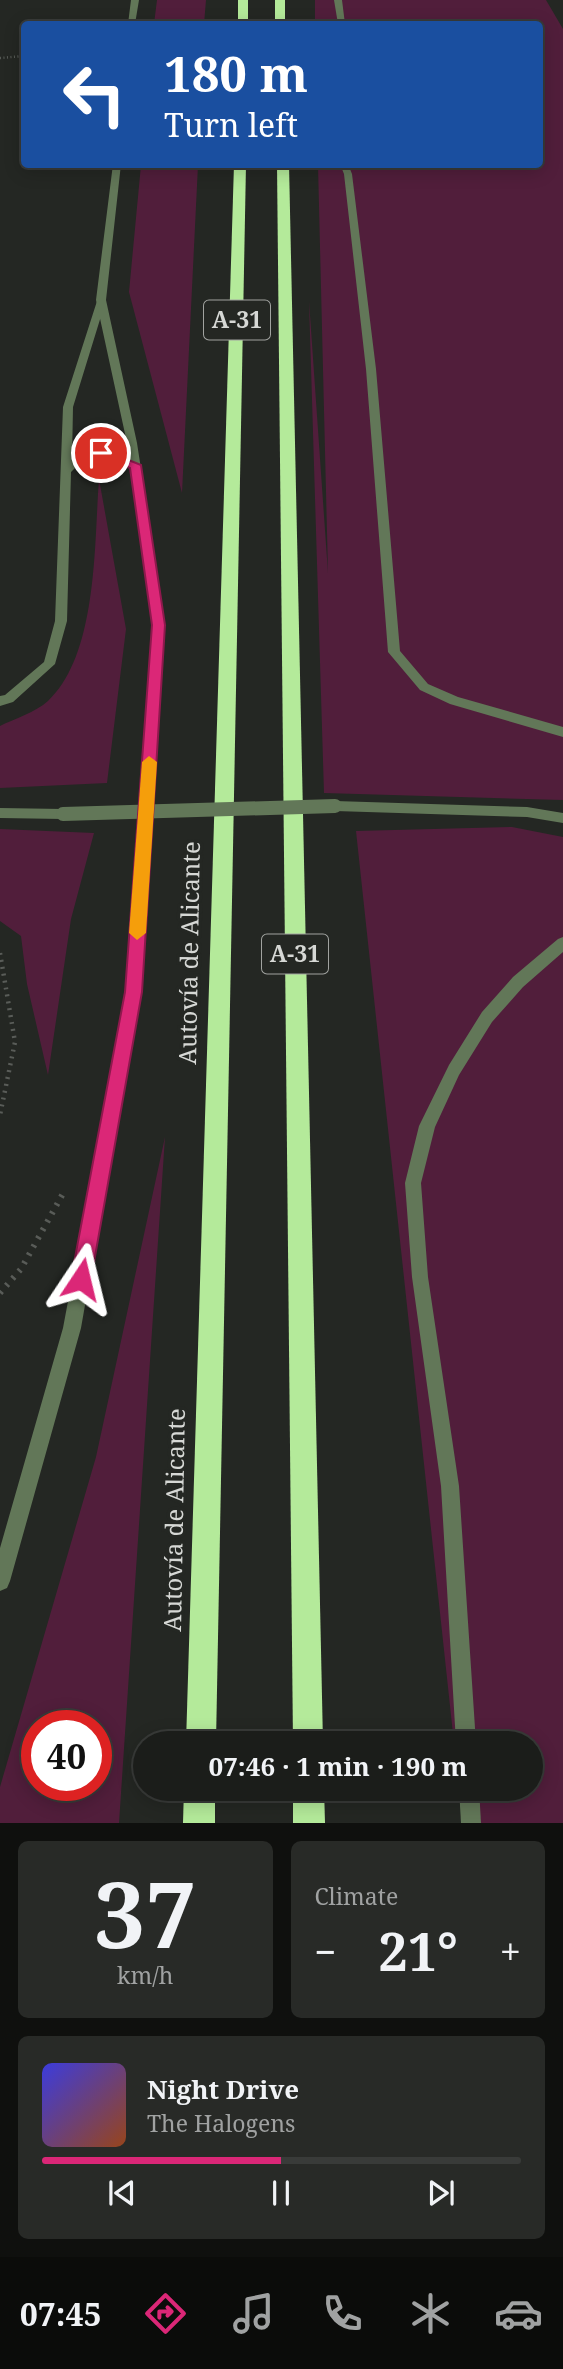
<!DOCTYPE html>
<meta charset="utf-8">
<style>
body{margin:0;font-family:"Noto Serif",serif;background:#282a27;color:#f1f3f6;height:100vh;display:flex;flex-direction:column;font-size:26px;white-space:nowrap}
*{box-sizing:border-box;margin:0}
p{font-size:23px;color:#a0a2a2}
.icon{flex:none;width:38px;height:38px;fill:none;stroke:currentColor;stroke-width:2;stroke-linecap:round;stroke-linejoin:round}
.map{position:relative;height:1823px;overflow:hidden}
.side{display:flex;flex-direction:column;gap:18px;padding:18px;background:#0f100e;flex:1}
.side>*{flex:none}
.top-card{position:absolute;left:21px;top:21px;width:522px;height:147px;border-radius:7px;box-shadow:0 4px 18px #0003,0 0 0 2px #393b39;background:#1a4fa0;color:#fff;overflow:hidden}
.speed{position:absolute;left:21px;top:1710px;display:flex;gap:14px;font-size:35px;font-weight:700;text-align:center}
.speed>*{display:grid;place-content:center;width:91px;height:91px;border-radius:50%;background:#1b1d1a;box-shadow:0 4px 18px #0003,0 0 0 2px #393b39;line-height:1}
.speed .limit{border:10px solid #d22;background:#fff;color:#111}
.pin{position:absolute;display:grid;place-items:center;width:60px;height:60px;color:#fff;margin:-30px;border:4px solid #fff;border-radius:50%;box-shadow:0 2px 7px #0007}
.me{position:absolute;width:77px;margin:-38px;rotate:10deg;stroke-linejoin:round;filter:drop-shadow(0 0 5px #0008)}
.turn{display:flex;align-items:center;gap:24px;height:147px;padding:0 28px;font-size:32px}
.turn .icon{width:91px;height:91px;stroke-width:2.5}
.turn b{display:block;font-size:49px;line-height:60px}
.big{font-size:52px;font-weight:700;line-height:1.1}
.side .widget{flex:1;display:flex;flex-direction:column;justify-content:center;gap:10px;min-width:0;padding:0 24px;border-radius:10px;background:#282a27}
.side .dial{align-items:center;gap:0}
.dial b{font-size:91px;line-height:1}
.song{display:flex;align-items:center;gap:21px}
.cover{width:84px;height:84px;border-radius:10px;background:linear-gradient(135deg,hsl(240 70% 55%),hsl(20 70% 35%))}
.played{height:7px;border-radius:4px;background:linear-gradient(90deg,#db2777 50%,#393b39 50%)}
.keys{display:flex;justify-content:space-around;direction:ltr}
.heat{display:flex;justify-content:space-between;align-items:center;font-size:38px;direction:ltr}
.side .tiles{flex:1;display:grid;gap:18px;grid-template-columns:1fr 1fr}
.widget:last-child{grid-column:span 2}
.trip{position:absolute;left:133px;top:1731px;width:410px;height:70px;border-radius:35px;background:#1b1d1a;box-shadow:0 4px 18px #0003,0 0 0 2px #393b39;font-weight:700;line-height:70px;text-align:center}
.tab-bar{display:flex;height:112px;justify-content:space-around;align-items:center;background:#0b0c0a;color:#a0a2a2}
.tab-bar .icon{width:49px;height:49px}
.tab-bar .active{color:#db2777}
.tab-bar b{font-size:32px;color:#f1f3f6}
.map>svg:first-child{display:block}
.green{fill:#511e3b;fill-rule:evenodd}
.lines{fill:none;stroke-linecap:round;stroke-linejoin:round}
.path-far2{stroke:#595c58;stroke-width:2.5;stroke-dasharray:1 2.5;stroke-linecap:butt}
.path-far1{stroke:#595c58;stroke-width:4.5;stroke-dasharray:2 5;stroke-linecap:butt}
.path{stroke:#595c58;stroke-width:6;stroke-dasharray:2.5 7;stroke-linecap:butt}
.service{fill:#627758;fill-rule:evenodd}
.tertiary{fill:#627758;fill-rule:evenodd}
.motorway{fill:#b4ea9a;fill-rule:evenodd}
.service-bridge{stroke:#627758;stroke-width:14}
.route{fill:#db2777;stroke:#8e194d;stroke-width:2}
.slow{fill:#f59e0b}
.labels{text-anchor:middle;stroke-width:7;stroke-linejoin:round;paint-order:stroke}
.shield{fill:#242723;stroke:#a1a3a0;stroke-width:2}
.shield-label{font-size:23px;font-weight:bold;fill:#d6d8d5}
.street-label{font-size:24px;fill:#d6d8d5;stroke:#242723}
</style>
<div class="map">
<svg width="563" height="1823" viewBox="0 0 563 1823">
<rect width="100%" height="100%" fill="#242723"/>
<!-- green -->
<g class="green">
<path d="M 157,0 L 206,0 L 204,24 L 154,24 Z"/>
<path d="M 315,0 L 546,0 L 563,29 L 563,800 L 324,793 L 309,301 L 328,573 L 318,165 L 539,164 L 539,24 L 315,24 Z"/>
<path d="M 141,165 L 198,165 L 182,493 L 129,292 Z"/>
<path d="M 99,479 L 126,629 L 107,783 L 0,788 L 0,726 C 14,719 36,712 48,701 C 98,654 94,543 99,479 Z"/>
<path d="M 512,827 L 563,837 L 563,1823 L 463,1823 L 459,1789 L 530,1788 L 530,1743 L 454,1743 L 356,831 Z"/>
<path d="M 0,829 L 94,833 L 71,919 L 48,1075 L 27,984 L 21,936 L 0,921 Z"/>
<path d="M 165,1137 L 119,1823 L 0,1823 L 0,1787 L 96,1457 ZM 37,1726 L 96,1726 L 96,1785 L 37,1785 Z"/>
</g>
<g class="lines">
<!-- path-far2 -->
<path class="path-far2" d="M 0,58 L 24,56"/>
<!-- path-far1 -->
<path class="path-far1" d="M 0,953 L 15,1042 L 0,1115"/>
<!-- path -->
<path class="path" d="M 0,1293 L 21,1269 L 65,1190"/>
<!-- service -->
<g class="service">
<path d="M 334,0 L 342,0 L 345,24 L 338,24 Z"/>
<path d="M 340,164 L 348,164 L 352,174 L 376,369 L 400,651 L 428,684 L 458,697 L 563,727 L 563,737 L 450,704 L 420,690 L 388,652 L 366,369 L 344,174 Z"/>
<path d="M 98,298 L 106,300 L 73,407 L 72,459 L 83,451 L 113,452 L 141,465 L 136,468 L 111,458 L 86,457 L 71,472 L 67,621 L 55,664 L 13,702 L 0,706 L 0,696 L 5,695 L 44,662 L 55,621 L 63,407 Z"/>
<path d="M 335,801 L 527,807 L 563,813 L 563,823 L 527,817 L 335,811 L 328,806 Z"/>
<path d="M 0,808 L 63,809 L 70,814 L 63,819 L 0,818 Z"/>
<path d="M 563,937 L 563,952 L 523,987 L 492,1022 L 459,1075 L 435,1127 L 421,1183 L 428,1277 L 459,1486 L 476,1743 L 456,1743 L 441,1486 L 412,1277 L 405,1183 L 419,1126 L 449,1065 L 482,1012 L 513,977 L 558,939 Z"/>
<path d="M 459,1788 L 479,1788 L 481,1823 L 461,1823 Z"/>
</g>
<!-- tertiary -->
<g class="tertiary">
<path d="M 131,0 L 139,0 L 135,24 L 128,24 Z"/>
<path d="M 113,164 L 121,164 L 106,300 L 137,443 L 165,625 L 140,992 L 81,1328 L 10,1581 L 7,1588 L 0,1591 L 0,1548 L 63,1328 L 126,992 L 153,625 L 127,443 L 96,300 Z"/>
</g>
<!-- motorway -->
<g class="motorway">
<rect x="238" y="0" width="10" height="24"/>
<rect x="275" y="0" width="10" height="24"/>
<path d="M 234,164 L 246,164 L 216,1743 L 186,1743 Z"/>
<path d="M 277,164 L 289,164 L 323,1743 L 293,1743 Z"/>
<path d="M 184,1788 L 215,1788 L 215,1823 L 183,1823 Z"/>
<path d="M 293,1788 L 324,1788 L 325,1823 L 293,1823 Z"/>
</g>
<!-- service-bridge -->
<path class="service-bridge" d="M 63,814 L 335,806"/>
</g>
<!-- route -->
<path class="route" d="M 101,449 L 141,465 L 165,625 L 142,992 L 91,1279 L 88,1286 L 81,1288 L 74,1286 L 71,1279 L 125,992 L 152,625 L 130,468 L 97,455 L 95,453 Z"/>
<!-- slow -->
<path class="slow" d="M 149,756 L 157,762 L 146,933 L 137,940 L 129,933 L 142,762 Z"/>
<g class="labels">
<!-- shield labels -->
<g class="shield">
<rect x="204" y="300.5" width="66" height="39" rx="5"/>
<rect x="262" y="934.5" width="66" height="39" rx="5"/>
</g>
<g class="shield-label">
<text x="237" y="328">A-31</text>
<text x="295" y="962">A-31</text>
</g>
<!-- street labels -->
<g class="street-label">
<text transform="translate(190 953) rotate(-89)" y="8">Autovía de Alicante</text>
<text transform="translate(175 1520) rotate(-89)" y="8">Autovía de Alicante</text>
</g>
</g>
</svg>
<div class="speed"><div class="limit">40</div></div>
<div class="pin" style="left:101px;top:453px;background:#d93025"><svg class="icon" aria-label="arrive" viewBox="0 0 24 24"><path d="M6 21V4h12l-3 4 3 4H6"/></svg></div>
<svg class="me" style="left:81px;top:1279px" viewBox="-20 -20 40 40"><path d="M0-17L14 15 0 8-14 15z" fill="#db2777" stroke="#fff" stroke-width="4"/></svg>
<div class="trip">07:46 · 1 min · 190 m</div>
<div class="top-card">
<div class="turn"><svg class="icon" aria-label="left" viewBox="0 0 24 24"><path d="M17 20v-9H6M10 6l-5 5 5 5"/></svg><div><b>180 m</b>Turn left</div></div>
</div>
</div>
<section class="side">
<div class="tiles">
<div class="widget dial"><b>37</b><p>km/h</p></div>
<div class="widget"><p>Climate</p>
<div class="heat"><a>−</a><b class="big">21°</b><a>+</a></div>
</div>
<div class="widget">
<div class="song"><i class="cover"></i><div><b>Night Drive</b><p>The Halogens</p></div></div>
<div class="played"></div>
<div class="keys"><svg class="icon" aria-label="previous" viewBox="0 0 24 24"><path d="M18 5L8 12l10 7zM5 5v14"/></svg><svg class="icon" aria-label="pause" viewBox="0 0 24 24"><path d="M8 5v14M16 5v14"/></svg><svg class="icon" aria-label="next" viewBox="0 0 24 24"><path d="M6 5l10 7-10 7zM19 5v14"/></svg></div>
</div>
</div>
</section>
<nav class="tab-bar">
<b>07:45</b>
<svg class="icon active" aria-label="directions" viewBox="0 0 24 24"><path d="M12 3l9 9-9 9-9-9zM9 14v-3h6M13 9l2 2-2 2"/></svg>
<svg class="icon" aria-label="music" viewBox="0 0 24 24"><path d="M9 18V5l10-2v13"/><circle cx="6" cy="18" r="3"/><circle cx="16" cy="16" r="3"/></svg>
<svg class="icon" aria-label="phone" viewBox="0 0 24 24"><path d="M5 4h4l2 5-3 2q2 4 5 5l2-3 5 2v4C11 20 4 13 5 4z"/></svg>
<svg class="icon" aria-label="climate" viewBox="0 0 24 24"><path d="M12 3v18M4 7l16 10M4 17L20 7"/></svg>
<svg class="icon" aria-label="car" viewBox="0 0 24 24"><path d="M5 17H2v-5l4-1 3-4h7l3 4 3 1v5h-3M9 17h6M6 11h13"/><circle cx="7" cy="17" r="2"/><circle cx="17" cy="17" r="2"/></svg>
</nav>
